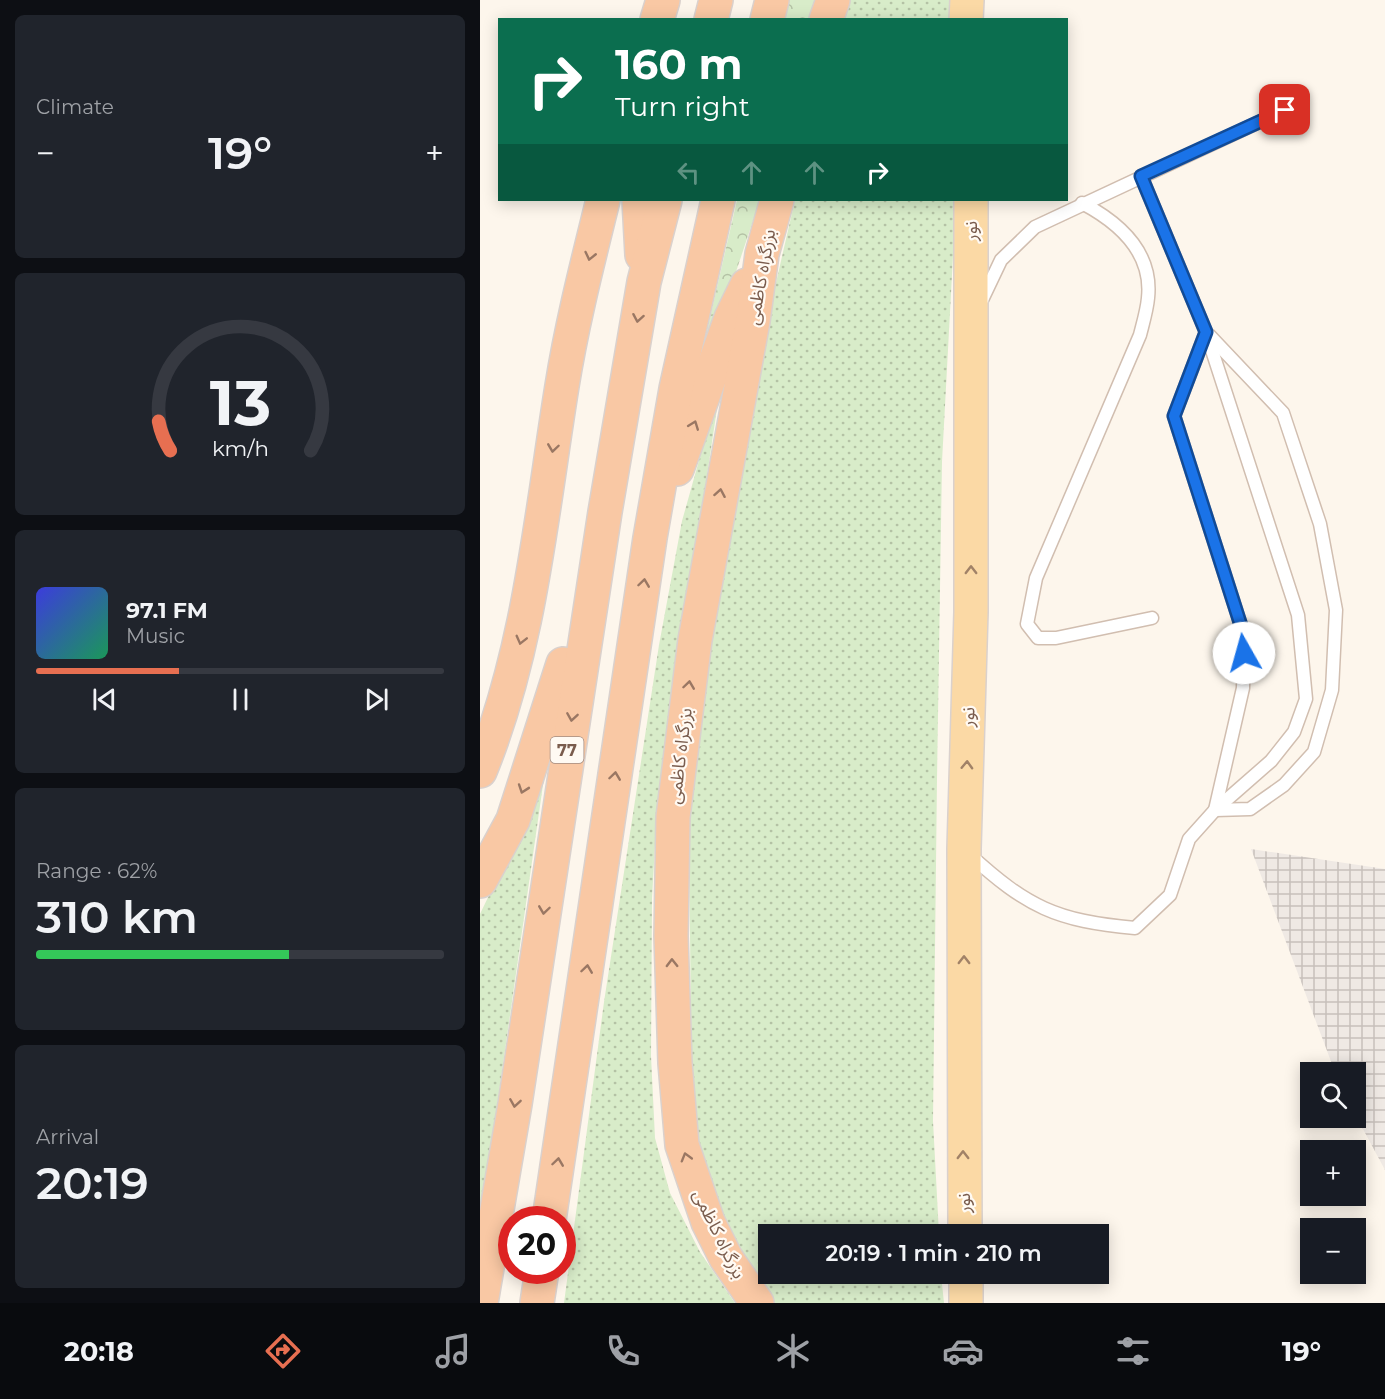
<!DOCTYPE html>
<meta charset="utf-8">
<style>
body{margin:0;font-family:Montserrat,"Noto Sans Arabic",sans-serif;background:#20242c;color:#f1f3f6;height:100vh;display:flex;flex-direction:column;font-size:22px;white-space:nowrap}
*{box-sizing:border-box;margin:0}
p{font-size:20px;color:#9ea1a6}
.icon{flex:none;width:33px;height:33px;fill:none;stroke:currentColor;stroke-width:2;stroke-linecap:round;stroke-linejoin:round}
.map{position:relative;flex:1;overflow:hidden}
.details{display:flex;flex-direction:column;gap:15px;padding:15px;background:#0d0f14;width:480px}
.details>*{flex:none}
.hud{position:absolute;left:18px;top:18px;width:570px;height:183px;border-radius:0px;box-shadow:0 3px 15px #0003;background:#0b6e4f;color:#fff;overflow:hidden}
.fabs{position:absolute;left:820px;top:1062px;display:grid;gap:12px}
.fabs a{display:grid;place-items:center;width:66px;height:66px;border-radius:0px;background:#171b24;box-shadow:0 3px 15px #0003;font-size:30px}
.speed{position:absolute;left:18px;top:1206px;display:flex;gap:12px;font-size:30px;font-weight:700;text-align:center}
.speed>*{display:grid;place-content:center;width:78px;height:78px;border-radius:50%;background:#171b24;box-shadow:0 3px 15px #0003;line-height:1}
.speed .limit{border:9px solid #d22;background:#fff;color:#111}
.pin{position:absolute;display:grid;place-items:center;width:51px;height:51px;color:#fff;margin:-26px;border-radius:12px;box-shadow:0 3px 9px #0006}
.me{position:absolute;width:66px;margin:-33px;rotate:353deg;stroke-linejoin:round;filter:drop-shadow(0 0 4px #0008)}
.turn{display:flex;align-items:center;gap:21px;height:126px;padding:0 18px;font-size:27px}
.turn .icon{width:78px;height:78px;stroke-width:2.5}
.turn b{display:block;font-size:42px;line-height:51px}
.lanes{display:flex;align-items:center;height:57px;padding:0 18px;background:#0003;justify-content:center;gap:30px;direction:ltr}
.lanes .off{opacity:.35}
.big{font-size:45px;font-weight:600;line-height:1.1}
.details .widget{flex:1;display:flex;flex-direction:column;justify-content:center;gap:9px;min-width:0;padding:0 21px;border-radius:9px;background:#20242c}
.details .dial{align-items:center;gap:0}
.dial svg{height:156px;overflow:visible;fill:none;stroke:#363941;stroke-width:7;stroke-linecap:round;text-anchor:middle}
.dial text{fill:#f1f3f6;stroke:none}
.song{display:flex;align-items:center;gap:18px}
.cover{width:72px;height:72px;border-radius:9px;background:linear-gradient(135deg,hsl(240 70% 55%),hsl(150 70% 35%))}
.played{height:6px;border-radius:3px;background:linear-gradient(90deg,#e76f51 35%,#363941 35%)}
.keys{display:flex;justify-content:space-around;direction:ltr}
.heat{display:flex;justify-content:space-between;align-items:center;font-size:33px;direction:ltr}
.charge{height:9px;border-radius:4px;background:linear-gradient(90deg,#34c759 62%,#363941 0)}
.trip{position:absolute;left:278px;top:1224px;width:351px;height:60px;border-radius:0px;background:#171b24;box-shadow:0 3px 15px #0003;font-weight:600;line-height:60px;text-align:center}
.dock{display:flex;height:96px;justify-content:space-around;align-items:center;background:#090b0e;color:#9ea1a6}
.dock .icon{width:42px;height:42px}
.dock .current{color:#e76f51}
.dock b{font-size:27px;color:#f1f3f6}
main{display:flex;flex:1;min-height:0}
.map>svg:first-child{display:block}
.industrial{fill:url(#industrial-grid)}
.grass{fill:url(#grass-dots)}
.forest{fill:url(#forest-crowns)}
.lines{fill:none;stroke-linecap:round;stroke-linejoin:round}
.service-casing{stroke:#d1beb0;stroke-width:15}
.primary-casing{stroke:#dad1cd;stroke-width:36}
.trunk-casing{stroke:#dad1cd;stroke-width:36}
.service{stroke:#fff;stroke-width:12}
.primary{stroke:#fbd9a5;stroke-width:33}
.trunk{stroke:#f9c8a4;stroke-width:33}
.oneway{stroke:#9a7763}
.oneway2{stroke:#a18267}
.route-casing{stroke:#114b97;stroke-width:15}
.route{stroke:#1a73e8;stroke-width:10}
.labels{text-anchor:middle;stroke-width:4.5;stroke-linejoin:round;paint-order:stroke}
.shield{fill:#fffaf3;stroke:#a28b7f;stroke-width:1.5}
.shield-label{font-size:16px;font-weight:bold;fill:#7a5c4d}
.street-label{font-size:18px;fill:#7a5c4d;stroke:#fffaf3}
</style>
<main>
<section class="details">
<div class="widget"><p>Climate</p>
<div class="heat"><a>−</a><b class="big">19°</b><a>+</a></div>
</div>
<div class="widget dial"><svg viewBox="0 0 100 80">
<path d="M14 69A42 42 0 1 1 86 69"/>
<path d="M14 69A42 42 0 0 1 8 54" stroke="#e76f51"/>
<text x="50" y="56" font-size="32" font-weight="700">13</text>
<text x="50" y="72" font-size="11">km/h</text>
</svg></div>
<div class="widget">
<div class="song"><i class="cover"></i><div><b>97.1 FM</b><p>Music</p></div></div>
<div class="played"></div>
<div class="keys"><svg class="icon" aria-label="previous" viewBox="0 0 24 24"><path d="M18 5L8 12l10 7zM5 5v14"/></svg><svg class="icon" aria-label="pause" viewBox="0 0 24 24"><path d="M8 5v14M16 5v14"/></svg><svg class="icon" aria-label="next" viewBox="0 0 24 24"><path d="M6 5l10 7-10 7zM19 5v14"/></svg></div>
</div>
<div class="widget"><p>Range · 62%</p><b class="big">310 km</b><div class="charge"></div></div>
<div class="widget"><p>Arrival</p><b class="big">20:19</b></div>
</section>
<div class="map">
<svg width="905" height="1303" viewBox="0 0 905 1303">
<defs>
<pattern id="industrial-grid" width="8" height="8" patternUnits="userSpaceOnUse" patternTransform="scale(1.5)"><rect width="8" height="8" fill="#efe9e4"/><path d="M0 4h8M4 0v8" fill="none" stroke="#c7c0bb"/></pattern>
<pattern id="grass-dots" width="8" height="8" patternUnits="userSpaceOnUse" patternTransform="scale(1.5)"><rect width="8" height="8" fill="#d8ecc9"/><path d="M2 2h.1M6 6h.1" fill="none" stroke="#b4c2a5" stroke-width="1.8" stroke-linecap="round"/></pattern>
<pattern id="forest-crowns" width="20" height="18" patternUnits="userSpaceOnUse" patternTransform="scale(1.5)"><rect width="20" height="18" fill="#d8ecc9"/><path d="M2 6a3 3 0 1 1 6 0M12 15a3 3 0 1 1 6 0" fill="none" stroke="#b4c2a5"/></pattern>
</defs>
<rect width="100%" height="100%" fill="#fdf6ec"/>
<!-- industrial -->
<path class="industrial" d="M 771,849 L 905,869 L 905,1170 L 876,1116 L 876,1072 L 855,1072 Z"/>
<!-- grass -->
<g class="grass">
<path d="M 366,0 L 474,0 L 473,19 L 361,20 Z"/>
<path d="M 315,200 L 476,200 L 462,462 L 457,779 L 453,1121 L 459,1234 L 288,1234 L 288,1274 L 461,1274 L 464,1303 L 292,1303 L 249,1238 L 216,1135 L 212,1088 L 208,783 L 223,683 L 292,300 Z"/>
<path d="M 241,382 L 177,809 L 172,898 L 171,1056 L 175,1138 L 190,1193 L 220,1252 L 255,1303 L 84,1303 L 124,1002 L 179,645 L 202,521 Z"/>
<path d="M 69,743 L 0,1225 L 0,914 L 36,839 Z"/>
</g>
<!-- forest -->
<g class="forest">
<path d="M 307,0 L 335,0 L 329,19 L 302,20 Z"/>
<path d="M 257,200 L 280,200 L 207,418 Z"/>
</g>
<g class="lines">
<defs>
<g id="service">
<path d="M 602,203 C 638,222 673,252 668,298 C 667,310 663,323 660,335 L 556,578 L 547,624 L 558,638 L 576,638 L 672,618"/>
<path d="M 501,302 L 521,260 L 555,227 L 805,110"/>
<path d="M 726,332 L 694,416 L 764,635 L 763,688 L 735,810"/>
<path d="M 729,335 L 803,413 L 840,524 L 856,610 L 852,690 L 834,752 L 804,785 L 770,809 L 735,810"/>
<path d="M 489,854 C 547,907 576,921 655,928 L 690,895 L 709,839 L 735,810 L 791,761 L 814,732 L 826,699 L 818,615 L 726,332 L 661,176"/>
</g>
<g id="primary">
<path d="M 486,20 L 487,0"/>
<path d="M 485,1234 L 484,849 L 491,612 L 491,200"/>
<path d="M 486,1274 L 486,1303"/>
</g>
<g id="trunk">
<path d="M 177,20 L 183,0"/>
<path d="M 231,20 L 236,0"/>
<path d="M 287,20 L 292,0"/>
<path d="M 346,20 L 353,0"/>
<path d="M 159,200 L 162,255"/>
<path d="M 197,469 L 251,318 L 267,285"/>
<path d="M 0,771 C 50,648 61,516 82,386 C 92,323 108,261 123,200"/>
<path d="M 0,881 L 33,820 L 83,664"/>
<path d="M 69,1220 L 170,538 L 196,389 L 238,200"/>
<path d="M 1,1303 L 35,1104 L 125,512 L 164,282 L 185,200"/>
<path d="M 57,1303 L 62,1270"/>
<path d="M 277,1303 L 246,1258 L 228,1222 L 202,1145 L 195,1063 L 191,936 L 193,817 L 215,640 L 273,321 L 282,254 L 297,200"/>
</g>
</defs>
<!-- service casing -->
<use href="#service" class="service-casing"/>
<!-- primary casing -->
<use href="#primary" class="primary-casing"/>
<!-- trunk casing -->
<use href="#trunk" class="trunk-casing"/>
<!-- service -->
<use href="#service" class="service"/>
<!-- primary -->
<use href="#primary" class="primary"/>
<!-- trunk -->
<use href="#trunk" class="trunk"/>
</g>
<!-- one-way arrows -->
<defs><path id="oneway-chevron" d="M-2-3.5L2.5 0L-2 3.5" fill="none" stroke-width="1.6" stroke-linecap="round" stroke-linejoin="round" transform="scale(1.5)"/></defs>
<g class="oneway">
<use href="#oneway-chevron" transform="translate(110 256) rotate(103)"/>
<use href="#oneway-chevron" transform="translate(158 318) rotate(100)"/>
<use href="#oneway-chevron" transform="translate(214 425) rotate(-69)"/>
<use href="#oneway-chevron" transform="translate(73 448) rotate(98)"/>
<use href="#oneway-chevron" transform="translate(240 493) rotate(-80)"/>
<use href="#oneway-chevron" transform="translate(164 583) rotate(-82)"/>
<use href="#oneway-chevron" transform="translate(41 640) rotate(104)"/>
<use href="#oneway-chevron" transform="translate(209 685) rotate(-82)"/>
<use href="#oneway-chevron" transform="translate(92 717) rotate(99)"/>
<use href="#oneway-chevron" transform="translate(135 776) rotate(-82)"/>
<use href="#oneway-chevron" transform="translate(43 789) rotate(109)"/>
<use href="#oneway-chevron" transform="translate(64 910) rotate(98)"/>
<use href="#oneway-chevron" transform="translate(192 963) rotate(-91)"/>
<use href="#oneway-chevron" transform="translate(107 969) rotate(-82)"/>
<use href="#oneway-chevron" transform="translate(35 1103) rotate(99)"/>
<use href="#oneway-chevron" transform="translate(206 1157) rotate(-106)"/>
<use href="#oneway-chevron" transform="translate(78 1162) rotate(-82)"/>
</g>
<g class="oneway2">
<use href="#oneway-chevron" transform="translate(491 570) rotate(-90)"/>
<use href="#oneway-chevron" transform="translate(487 765) rotate(-88)"/>
<use href="#oneway-chevron" transform="translate(484 960) rotate(-90)"/>
<use href="#oneway-chevron" transform="translate(483 1155) rotate(-90)"/>
</g>
<g class="lines">
<defs>
<path id="route" d="M 764,653 L 764,635 L 694,416 L 726,332 L 661,176 L 805,110"/>
</defs>
<!-- route casing -->
<use href="#route" class="route-casing"/>
<!-- route -->
<use href="#route" class="route"/>
</g>
<g class="labels">
<!-- shield labels -->
<rect class="shield" x="70.5" y="737" width="33" height="26" rx="4.5"/>
<g class="shield-label">
<text x="87" y="756">77</text>
</g>
<!-- street labels -->
<g class="street-label">
<text transform="translate(491 231) rotate(-90)" y="6">نور</text>
<text transform="translate(281 277) rotate(-80)" y="6">بزرگراه کاظمی</text>
<text transform="translate(488 717) rotate(-88)" y="6">نور</text>
<text transform="translate(200 756) rotate(-83)" y="6">بزرگراه کاظمی</text>
<text transform="translate(484 1203) rotate(-91)" y="6">نور</text>
<text transform="translate(239 1234) rotate(64)" y="6">بزرگراه کاظمی</text>
</g>
</g>
</svg>
<div class="fabs">
<a><svg class="icon" aria-label="search" viewBox="0 0 24 24"><circle cx="10" cy="10" r="6"/><path d="M15 15l6 6"/></svg></a>
<a>+</a>
<a>−</a>
</div>
<div class="speed"><div class="limit">20</div></div>
<div class="pin" style="left:805px;top:110px;background:#d93025"><svg class="icon" aria-label="arrive" viewBox="0 0 24 24"><path d="M6 21V4h12l-3 4 3 4H6"/></svg></div>
<svg class="me" style="left:764px;top:653px" viewBox="-20 -20 40 40"><circle r="19" fill="#fff"/><path d="M0-13L10 11 0 6-10 11z" fill="#1a73e8"/></svg>
<div class="trip">20:19 · 1 min · 210 m</div>
<div class="hud">
<div class="turn"><svg class="icon" aria-label="right" viewBox="0 0 24 24"><path d="M7 20v-9h11M14 6l5 5-5 5"/></svg><div><b>160 m</b>Turn right</div></div>
<div class="lanes"><svg class="icon off" aria-label="left" viewBox="0 0 24 24"><path d="M17 20v-9H6M10 6l-5 5 5 5"/></svg><svg class="icon off" aria-label="ahead" viewBox="0 0 24 24"><path d="M12 20V5M6 11l6-6 6 6"/></svg><svg class="icon off" aria-label="ahead" viewBox="0 0 24 24"><path d="M12 20V5M6 11l6-6 6 6"/></svg><svg class="icon" aria-label="right" viewBox="0 0 24 24"><path d="M7 20v-9h11M14 6l5 5-5 5"/></svg></div>
</div>
</div>
</main>
<nav class="dock">
<b>20:18</b>
<svg class="icon current" aria-label="directions" viewBox="0 0 24 24"><path d="M12 3l9 9-9 9-9-9zM9 14v-3h6M13 9l2 2-2 2"/></svg>
<svg class="icon" aria-label="music" viewBox="0 0 24 24"><path d="M9 18V5l10-2v13"/><circle cx="6" cy="18" r="3"/><circle cx="16" cy="16" r="3"/></svg>
<svg class="icon" aria-label="phone" viewBox="0 0 24 24"><path d="M5 4h4l2 5-3 2q2 4 5 5l2-3 5 2v4C11 20 4 13 5 4z"/></svg>
<svg class="icon" aria-label="climate" viewBox="0 0 24 24"><path d="M12 3v18M4 7l16 10M4 17L20 7"/></svg>
<svg class="icon" aria-label="car" viewBox="0 0 24 24"><path d="M5 17H2v-5l4-1 3-4h7l3 4 3 1v5h-3M9 17h6M6 11h13"/><circle cx="7" cy="17" r="2"/><circle cx="17" cy="17" r="2"/></svg>
<svg class="icon" aria-label="filters" viewBox="0 0 24 24"><path d="M4 7h16M4 17h16"/><circle cx="9" cy="7" r="2"/><circle cx="15" cy="17" r="2"/></svg>
<b>19°</b>
</nav>
